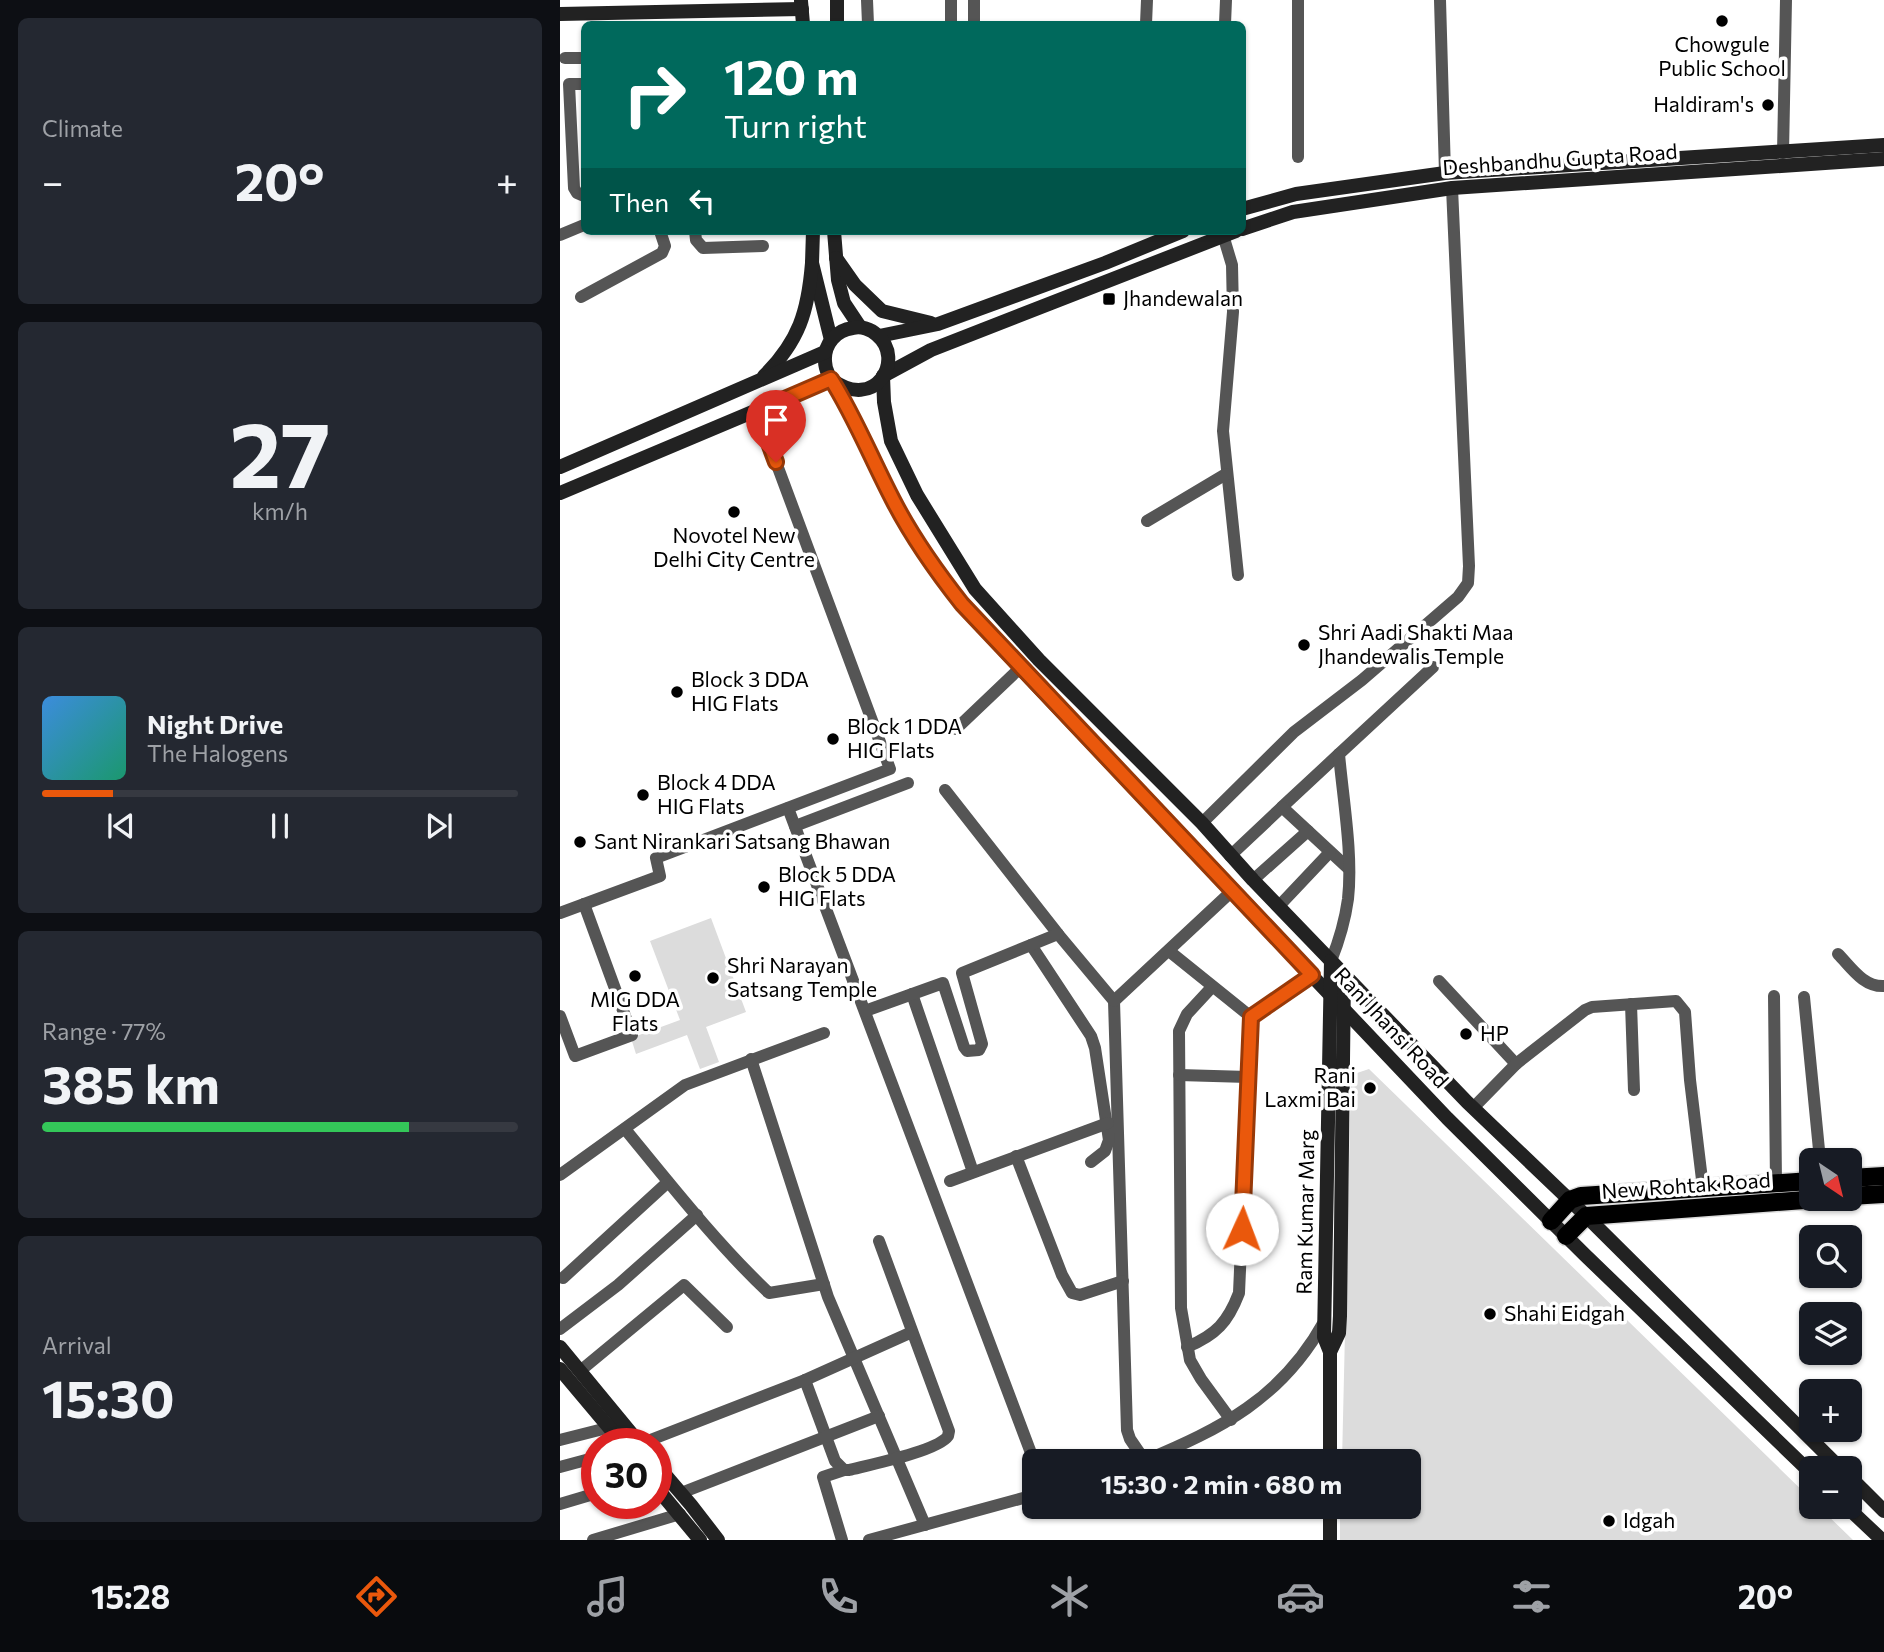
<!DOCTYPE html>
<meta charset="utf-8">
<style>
body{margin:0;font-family:Commissioner,sans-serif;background:#242831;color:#f1f3f6;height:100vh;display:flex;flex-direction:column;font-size:26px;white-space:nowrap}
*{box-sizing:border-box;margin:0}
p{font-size:23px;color:#9ea1a6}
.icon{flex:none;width:38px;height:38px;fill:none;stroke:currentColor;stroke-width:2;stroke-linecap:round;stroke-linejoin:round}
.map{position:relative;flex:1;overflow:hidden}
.drawer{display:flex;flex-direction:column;gap:18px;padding:18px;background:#0d0f14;width:560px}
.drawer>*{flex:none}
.banner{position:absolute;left:21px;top:21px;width:665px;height:214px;border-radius:10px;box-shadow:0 2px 5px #0004;background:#00695c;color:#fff;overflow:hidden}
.needle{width:46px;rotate:145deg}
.controls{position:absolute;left:1239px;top:1148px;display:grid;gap:14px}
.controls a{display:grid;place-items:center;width:63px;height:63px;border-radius:10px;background:#171b24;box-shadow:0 2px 5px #0004;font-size:35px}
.speed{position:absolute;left:21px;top:1428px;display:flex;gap:14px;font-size:35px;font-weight:700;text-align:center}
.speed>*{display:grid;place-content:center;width:91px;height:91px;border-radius:50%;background:#171b24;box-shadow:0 2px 5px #0004;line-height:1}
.speed .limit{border:10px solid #d22;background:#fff;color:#111}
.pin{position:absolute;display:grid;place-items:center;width:60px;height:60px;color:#fff;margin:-72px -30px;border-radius:50% 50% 50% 0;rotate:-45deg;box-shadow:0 0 7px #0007}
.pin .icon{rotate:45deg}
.me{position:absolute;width:77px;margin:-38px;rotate:2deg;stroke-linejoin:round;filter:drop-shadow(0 0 5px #0008)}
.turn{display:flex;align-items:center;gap:24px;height:147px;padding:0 28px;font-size:32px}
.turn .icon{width:91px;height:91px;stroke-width:2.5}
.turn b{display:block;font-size:49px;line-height:60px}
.then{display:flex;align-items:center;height:66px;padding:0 28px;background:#0003;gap:14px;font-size:26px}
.big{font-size:52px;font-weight:700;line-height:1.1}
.drawer .tile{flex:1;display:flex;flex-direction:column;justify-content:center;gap:10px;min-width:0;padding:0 24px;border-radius:10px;background:#242831}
.drawer .dial{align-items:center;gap:0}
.dial b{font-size:91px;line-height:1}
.song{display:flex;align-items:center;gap:21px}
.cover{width:84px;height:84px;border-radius:10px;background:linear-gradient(135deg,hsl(210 70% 55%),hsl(160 70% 35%))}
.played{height:7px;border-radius:4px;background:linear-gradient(90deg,#ea580c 15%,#363941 15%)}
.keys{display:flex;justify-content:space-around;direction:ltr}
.heat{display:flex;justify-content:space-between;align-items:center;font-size:38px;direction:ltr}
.charge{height:10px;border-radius:5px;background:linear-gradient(90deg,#34c759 77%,#363941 0)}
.trip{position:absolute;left:462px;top:1449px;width:399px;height:70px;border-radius:10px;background:#171b24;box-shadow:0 2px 5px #0004;font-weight:700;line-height:70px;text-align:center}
.tabs{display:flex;height:112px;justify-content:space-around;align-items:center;background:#090b0e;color:#9ea1a6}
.tabs .icon{width:49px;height:49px}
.tabs .current{color:#ea580c}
.tabs b{font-size:32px;color:#f1f3f6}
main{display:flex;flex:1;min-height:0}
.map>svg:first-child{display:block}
.green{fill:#dcdcdc}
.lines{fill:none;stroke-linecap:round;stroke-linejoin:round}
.primary-casing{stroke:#dbdbdb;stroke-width:21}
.street{stroke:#555;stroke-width:12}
.secondary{stroke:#222;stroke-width:14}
.primary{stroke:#000;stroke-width:18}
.route-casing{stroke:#983908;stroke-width:18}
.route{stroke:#ea580c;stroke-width:12}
.poi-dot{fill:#000;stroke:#fff;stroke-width:2.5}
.labels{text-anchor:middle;stroke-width:7;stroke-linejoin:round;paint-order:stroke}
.poi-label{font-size:21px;fill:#000;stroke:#fff;text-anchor:start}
.street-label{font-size:21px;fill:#000;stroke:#fff}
</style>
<main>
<section class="drawer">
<div class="tile"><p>Climate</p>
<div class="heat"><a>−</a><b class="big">20°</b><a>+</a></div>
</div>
<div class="tile dial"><b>27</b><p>km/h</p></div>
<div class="tile">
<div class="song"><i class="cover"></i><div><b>Night Drive</b><p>The Halogens</p></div></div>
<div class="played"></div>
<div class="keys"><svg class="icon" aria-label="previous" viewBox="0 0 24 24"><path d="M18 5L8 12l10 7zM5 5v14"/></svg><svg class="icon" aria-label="pause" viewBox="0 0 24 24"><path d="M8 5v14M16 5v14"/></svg><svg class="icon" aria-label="next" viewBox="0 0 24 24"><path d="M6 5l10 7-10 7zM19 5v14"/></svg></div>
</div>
<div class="tile"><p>Range · 77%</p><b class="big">385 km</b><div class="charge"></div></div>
<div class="tile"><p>Arrival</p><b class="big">15:30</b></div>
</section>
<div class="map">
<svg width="1324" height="1540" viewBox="0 0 1324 1540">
<rect width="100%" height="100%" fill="#fff"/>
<!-- green -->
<g class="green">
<path d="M 151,918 L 186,1012 L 146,1027 L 159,1062 L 140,1069 L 127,1035 L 76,1054 L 71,1038 L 120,1020 L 90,941 Z"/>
<path d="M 809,1069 L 1251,1499 L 1251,1507 L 1259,1507 L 1293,1540 L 780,1540 L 780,1507 L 849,1507 L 849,1461 L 782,1461 L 791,1075 Z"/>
</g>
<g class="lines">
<defs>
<g id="primary">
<path d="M 1290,1178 L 1324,1176"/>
<path d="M 1290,1196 L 1324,1194"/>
<path d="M 991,1221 L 1010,1200 L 1021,1196 L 1251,1181"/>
<path d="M 1006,1236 L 1026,1216 L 1258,1199"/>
</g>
</defs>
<!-- primary casing -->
<use href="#primary" class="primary-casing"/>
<!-- street -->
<g class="street">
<path d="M 307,0 L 308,24"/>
<path d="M 391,0 L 391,24"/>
<path d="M 414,0 L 414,24"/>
<path d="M 880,0 L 885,173"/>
<path d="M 586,24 L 587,0"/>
<path d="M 665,24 L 666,0"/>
<path d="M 5,58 L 24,58"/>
<path d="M 24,84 L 9,84 L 14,188 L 17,193 L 24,196"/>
<path d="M 1223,153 L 1226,0"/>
<path d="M 738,157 L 738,0"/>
<path d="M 135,231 L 136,240 L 143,248 L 203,246"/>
<path d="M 0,235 L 24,225"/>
<path d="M 663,235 L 672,265 L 673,312 L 663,431 L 678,575"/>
<path d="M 21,297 L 102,253 L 105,246 L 100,231"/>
<path d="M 587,521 L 666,474"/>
<path d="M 396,729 L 460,668"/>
<path d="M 385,790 L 498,934 L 554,1001 L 567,1430 L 570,1439 L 585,1461"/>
<path d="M 722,807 L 779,754"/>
<path d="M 228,808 L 474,1461"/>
<path d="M 642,823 L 734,732 L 802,680 L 898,597 L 908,583 L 909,566 L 892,188"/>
<path d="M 235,826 L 348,783"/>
<path d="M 670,856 L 722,807 L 789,869"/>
<path d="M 693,880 L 748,831"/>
<path d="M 719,906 L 770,852"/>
<path d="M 0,913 L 100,876 L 96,858 L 330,769 L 197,411"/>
<path d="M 471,945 L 531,1036 L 535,1048 L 549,1140 L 545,1151 L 531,1162"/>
<path d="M 609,951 L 691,1017"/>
<path d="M 1278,954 C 1291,967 1303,987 1324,986"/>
<path d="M 771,961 C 779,941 785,921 788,899 C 793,855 783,799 779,754 L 873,667"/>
<path d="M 879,981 L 956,1064"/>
<path d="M 652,987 L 627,1014 L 619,1031 L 621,1308 L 630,1360 L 641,1379 L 671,1420"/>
<path d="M 352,994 L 413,1172"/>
<path d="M 1214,996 L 1216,1183"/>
<path d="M 1244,997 L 1260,1160"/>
<path d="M 554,1001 L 672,891"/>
<path d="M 1071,1004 L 1074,1090"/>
<path d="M 305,1011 L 383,983 L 404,1047 L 407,1051 L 419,1050 L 422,1044 L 402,973 L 498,934"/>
<path d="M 0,1016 L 15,1056 L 72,1035 L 24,904"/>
<path d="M 691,1017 L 752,975"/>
<path d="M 191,1059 L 268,1297 L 365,1525"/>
<path d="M 619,1075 L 688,1077"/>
<path d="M 913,1108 L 956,1064 L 1025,1010 L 1032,1007 L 1116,1001 L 1125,1012 L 1130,1080 L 1143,1188"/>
<path d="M 65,1129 C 110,1184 158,1245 209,1293 L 264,1284"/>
<path d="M 456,1156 L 502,1275 L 512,1293 L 520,1295 L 563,1281"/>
<path d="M 0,1175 L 125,1085 L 264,1033"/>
<path d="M 390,1181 L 548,1123"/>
<path d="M 3,1278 L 108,1182"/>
<path d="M 0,1329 L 58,1285 L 137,1215"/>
<path d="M 627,1347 C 656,1335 668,1322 679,1293 L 691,1017"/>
<path d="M 20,1371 L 124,1285 L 167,1327"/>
<path d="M 245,1380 L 275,1461 L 284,1470 L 289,1470 C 309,1465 378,1451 388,1436 L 389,1431 L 319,1241"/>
<path d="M 0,1440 L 51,1427"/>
<path d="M 80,1444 L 245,1380 L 352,1332"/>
<path d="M 584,1461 C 661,1429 722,1398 764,1322"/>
<path d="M 0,1467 L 37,1457"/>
<path d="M 121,1493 L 319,1416"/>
<path d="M 0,1504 L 37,1493"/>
<path d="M 33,1540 L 120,1514"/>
<path d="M 282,1540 L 263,1477 L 284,1470"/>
<path d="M 309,1540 L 474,1495"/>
</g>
<!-- secondary -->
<g class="secondary">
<path d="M 241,1 L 243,24"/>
<path d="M 0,14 L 242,9"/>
<path d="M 277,24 L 277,0"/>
<path d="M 682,209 L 736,194 L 885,173 L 1324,145"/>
<path d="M 682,229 L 733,212 L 892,188 L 1324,159"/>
<path d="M 253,231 L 252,263 L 271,340"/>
<path d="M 274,231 L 278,280 L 284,303 L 300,327"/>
<path d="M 276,258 L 295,285 L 322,311 L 371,323"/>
<path d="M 319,336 L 378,324 L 545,263 L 623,231"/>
<path d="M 204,376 C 239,341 248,312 252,263"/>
<path d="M 323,376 L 324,402 L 331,441 L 357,495 L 415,589 L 479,660 L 642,823 L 693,880 L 907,1102 L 1020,1210 L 1280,1468"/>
<path d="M 323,376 L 371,350 L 676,231"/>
<path d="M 271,379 C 315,413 346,359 317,335 C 311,329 301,326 293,328 C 276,330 264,344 265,361 C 265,375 277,387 283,399 C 312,454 335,512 370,563 C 396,601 429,634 460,668 L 887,1118 L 1025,1255 L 1251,1473"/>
<path d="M 0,467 L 265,352"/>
<path d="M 0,493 L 271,379"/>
<path d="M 0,1347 L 80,1444"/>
<path d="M 770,1352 L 779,1333 L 780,1316 L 784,975"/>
<path d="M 0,1369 L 63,1444"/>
<path d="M 770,1461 L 770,1352 L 764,1337 L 771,961"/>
<path d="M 96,1464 L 131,1505 L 158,1540"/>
<path d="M 1290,1477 L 1324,1511"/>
<path d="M 96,1487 L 140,1540"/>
<path d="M 1287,1507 L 1322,1540"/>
<path d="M 770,1540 L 770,1507"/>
</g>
<!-- primary -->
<use href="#primary" class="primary"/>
</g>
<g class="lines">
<defs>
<path id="route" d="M 216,462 L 197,411 L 271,379 C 295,417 312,460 333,500 C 352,537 376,571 402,604 L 752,975 L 691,1017 L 682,1229"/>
</defs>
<!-- route casing -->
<use href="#route" class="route-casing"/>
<!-- route -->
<use href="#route" class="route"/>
</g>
<!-- markers -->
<g class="poi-dot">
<circle cx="1162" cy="21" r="7"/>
<circle cx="1208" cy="105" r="7"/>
<rect x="542" y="292" width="14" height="14" rx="3.5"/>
<circle cx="174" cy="512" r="7"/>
<circle cx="744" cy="645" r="7"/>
<circle cx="117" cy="692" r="7"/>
<circle cx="273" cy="739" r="7"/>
<circle cx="83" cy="795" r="7"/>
<circle cx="20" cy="842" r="7"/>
<circle cx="204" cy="887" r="7"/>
<circle cx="75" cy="976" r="7"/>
<circle cx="153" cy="978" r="7"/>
<circle cx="906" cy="1034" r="7"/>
<circle cx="810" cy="1088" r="7"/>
<circle cx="930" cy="1314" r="7"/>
<circle cx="1049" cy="1521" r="7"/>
</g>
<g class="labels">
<!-- poi labels -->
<g class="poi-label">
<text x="1162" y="52" text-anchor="middle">Chowgule<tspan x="1162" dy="24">Public School</tspan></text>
<text x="1194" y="112" text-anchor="end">Haldiram's</text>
<text x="563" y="306">Jhandewalan</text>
<text x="174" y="543" text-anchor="middle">Novotel New<tspan x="174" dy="24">Delhi City Centre</tspan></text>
<text x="758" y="640">Shri Aadi Shakti Maa<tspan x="758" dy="24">Jhandewalis Temple</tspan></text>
<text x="131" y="687">Block 3 DDA<tspan x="131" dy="24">HIG Flats</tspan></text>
<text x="287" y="734">Block 1 DDA<tspan x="287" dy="24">HIG Flats</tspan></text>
<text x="97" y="790">Block 4 DDA<tspan x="97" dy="24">HIG Flats</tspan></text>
<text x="34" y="849">Sant Nirankari Satsang Bhawan</text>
<text x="218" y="882">Block 5 DDA<tspan x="218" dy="24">HIG Flats</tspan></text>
<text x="167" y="973">Shri Narayan<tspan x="167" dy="24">Satsang Temple</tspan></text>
<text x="75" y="1007" text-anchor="middle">MIG DDA<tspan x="75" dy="24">Flats</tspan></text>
<text x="920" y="1041">HP</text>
<text x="796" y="1083" text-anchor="end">Rani<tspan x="796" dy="24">Laxmi Bai</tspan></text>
<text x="944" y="1321">Shahi Eidgah</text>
<text x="1063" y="1528">Idgah</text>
</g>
<!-- street labels -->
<g class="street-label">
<text transform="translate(1000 160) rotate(-4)" y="7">Deshbandhu Gupta Road</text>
<text transform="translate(831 1028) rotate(47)" y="7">Rani Jhansi Road</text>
<text transform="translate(1126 1186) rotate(-4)" y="7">New Rohtak Road</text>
<text transform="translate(746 1212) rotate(-89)" y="7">Ram Kumar Marg</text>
</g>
</g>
</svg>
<div class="controls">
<a><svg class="needle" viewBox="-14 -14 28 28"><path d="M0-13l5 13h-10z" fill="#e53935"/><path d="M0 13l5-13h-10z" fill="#9ea1a6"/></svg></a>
<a><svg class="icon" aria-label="search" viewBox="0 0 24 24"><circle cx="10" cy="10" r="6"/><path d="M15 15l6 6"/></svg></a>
<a><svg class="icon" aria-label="layers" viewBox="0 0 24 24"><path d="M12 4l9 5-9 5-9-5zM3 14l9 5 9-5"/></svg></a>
<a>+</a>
<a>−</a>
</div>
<div class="speed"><div class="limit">30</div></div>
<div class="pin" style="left:216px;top:462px;background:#d93025"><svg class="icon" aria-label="arrive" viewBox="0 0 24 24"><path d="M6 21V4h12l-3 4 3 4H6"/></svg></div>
<svg class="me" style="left:682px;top:1229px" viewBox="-20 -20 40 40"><circle r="19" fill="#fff"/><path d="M0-13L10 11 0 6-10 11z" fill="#ea580c"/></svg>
<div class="trip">15:30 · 2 min · 680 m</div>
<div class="banner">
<div class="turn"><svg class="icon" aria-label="right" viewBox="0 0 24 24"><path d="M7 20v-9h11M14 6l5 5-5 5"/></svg><div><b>120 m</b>Turn right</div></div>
<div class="then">Then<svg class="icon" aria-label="left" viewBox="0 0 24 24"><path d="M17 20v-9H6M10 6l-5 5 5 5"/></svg></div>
</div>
</div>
</main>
<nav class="tabs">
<b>15:28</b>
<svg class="icon current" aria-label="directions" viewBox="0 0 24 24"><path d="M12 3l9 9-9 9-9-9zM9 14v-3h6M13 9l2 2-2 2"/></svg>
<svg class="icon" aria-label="music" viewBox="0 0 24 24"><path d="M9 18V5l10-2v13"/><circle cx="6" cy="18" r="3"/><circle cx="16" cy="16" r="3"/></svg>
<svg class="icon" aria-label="phone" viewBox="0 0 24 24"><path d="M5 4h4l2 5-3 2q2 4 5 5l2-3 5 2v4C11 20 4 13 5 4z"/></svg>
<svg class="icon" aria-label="climate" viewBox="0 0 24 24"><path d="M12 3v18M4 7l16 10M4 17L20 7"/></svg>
<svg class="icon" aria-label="car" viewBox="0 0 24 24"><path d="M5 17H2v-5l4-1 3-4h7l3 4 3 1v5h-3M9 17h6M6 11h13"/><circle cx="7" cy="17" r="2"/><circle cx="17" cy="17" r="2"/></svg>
<svg class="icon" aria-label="filters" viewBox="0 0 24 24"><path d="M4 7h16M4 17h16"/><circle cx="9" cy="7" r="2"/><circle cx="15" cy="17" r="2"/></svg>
<b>20°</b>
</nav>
